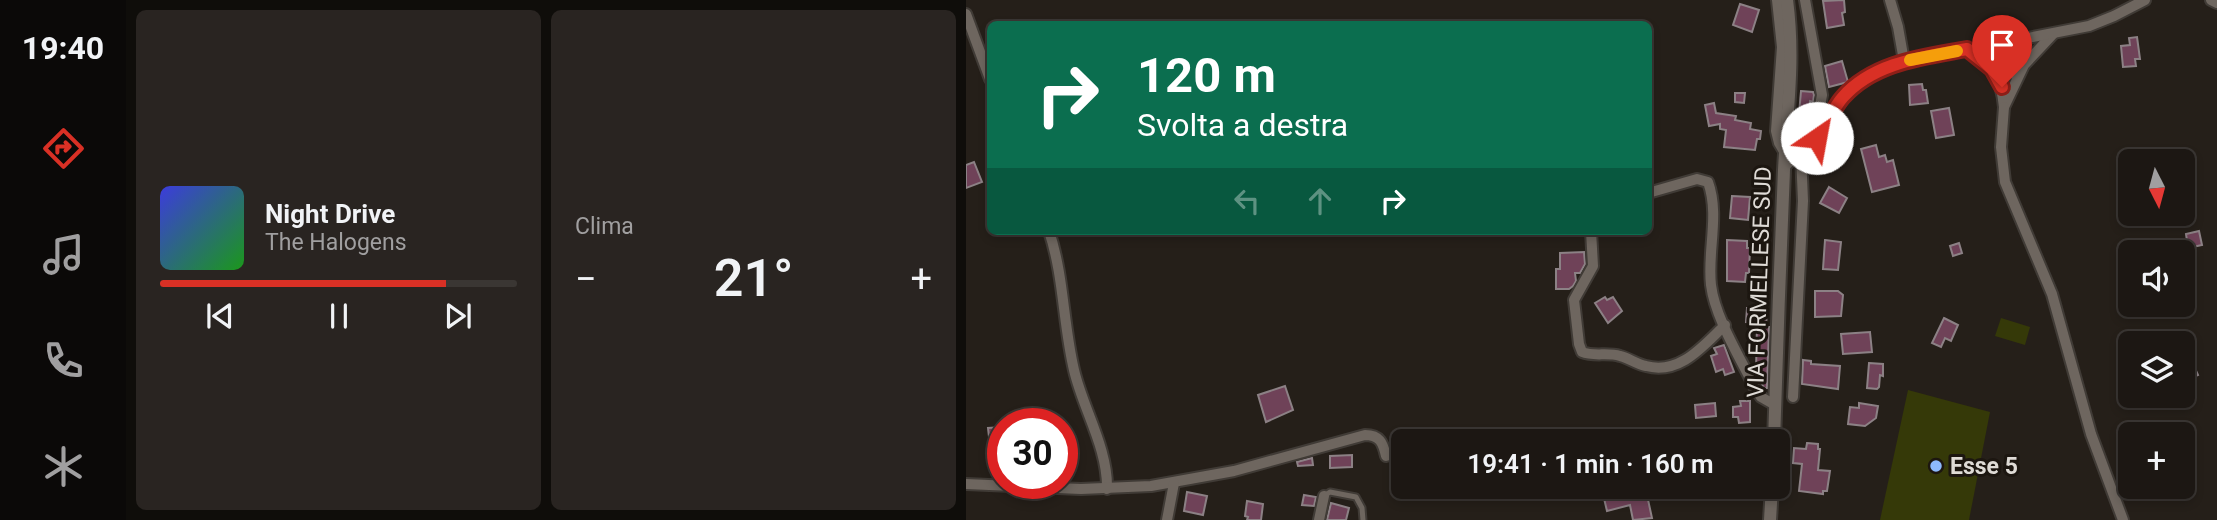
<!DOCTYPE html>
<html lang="it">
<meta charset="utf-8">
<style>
body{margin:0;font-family:Roboto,sans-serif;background:#292421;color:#f1f3f6;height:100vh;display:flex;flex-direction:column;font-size:26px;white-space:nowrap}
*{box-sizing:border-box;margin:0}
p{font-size:23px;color:#a09fa0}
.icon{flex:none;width:38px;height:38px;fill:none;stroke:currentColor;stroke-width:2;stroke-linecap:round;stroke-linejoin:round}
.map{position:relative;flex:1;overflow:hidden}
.side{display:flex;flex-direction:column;gap:10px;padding:10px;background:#0f0d0a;width:840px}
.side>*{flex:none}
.banner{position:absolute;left:21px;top:21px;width:665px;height:214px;border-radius:10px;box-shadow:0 4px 10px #0003,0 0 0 2px #3a3633;background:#0b6e4f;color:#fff;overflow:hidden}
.needle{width:46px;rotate:174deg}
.controls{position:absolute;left:1152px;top:149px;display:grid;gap:14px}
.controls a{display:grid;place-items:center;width:77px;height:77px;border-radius:10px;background:#1c1713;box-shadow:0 4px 10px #0003,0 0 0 2px #3a3633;font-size:35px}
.speed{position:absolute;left:21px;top:408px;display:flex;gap:14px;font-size:35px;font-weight:700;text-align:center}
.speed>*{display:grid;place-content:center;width:91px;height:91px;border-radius:50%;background:#1c1713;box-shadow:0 4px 10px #0003,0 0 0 2px #3a3633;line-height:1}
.speed .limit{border:10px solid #d22;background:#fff;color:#111}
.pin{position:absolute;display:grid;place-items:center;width:60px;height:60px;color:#fff;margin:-72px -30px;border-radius:50% 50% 50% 0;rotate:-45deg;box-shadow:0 0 7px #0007}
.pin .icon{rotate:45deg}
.me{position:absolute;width:77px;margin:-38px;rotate:33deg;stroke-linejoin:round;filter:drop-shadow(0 0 5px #0008)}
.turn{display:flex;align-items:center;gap:24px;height:147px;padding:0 35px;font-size:32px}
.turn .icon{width:91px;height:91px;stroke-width:2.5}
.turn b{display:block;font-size:49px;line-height:60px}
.lanes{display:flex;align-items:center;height:66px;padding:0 35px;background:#0003;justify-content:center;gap:35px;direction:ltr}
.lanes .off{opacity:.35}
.big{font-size:52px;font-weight:600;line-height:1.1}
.side .card{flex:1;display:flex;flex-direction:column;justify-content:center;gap:10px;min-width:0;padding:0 24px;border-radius:10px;background:#292421}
.song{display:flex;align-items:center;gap:21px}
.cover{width:84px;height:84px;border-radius:10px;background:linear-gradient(135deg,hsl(240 70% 55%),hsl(120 70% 35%))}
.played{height:7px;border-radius:4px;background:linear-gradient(90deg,#d93025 80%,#3a3633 80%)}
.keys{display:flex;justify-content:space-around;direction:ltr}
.heat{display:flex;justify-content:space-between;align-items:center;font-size:38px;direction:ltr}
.side .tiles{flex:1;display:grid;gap:10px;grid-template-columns:repeat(2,1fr)}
.trip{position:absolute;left:425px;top:429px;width:399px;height:70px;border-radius:10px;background:#1c1713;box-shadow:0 4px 10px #0003,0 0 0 2px #3a3633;font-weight:600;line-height:70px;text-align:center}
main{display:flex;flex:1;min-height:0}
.tab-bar{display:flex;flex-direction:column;width:126px;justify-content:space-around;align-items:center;background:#0b0908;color:#a09fa0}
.tab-bar .icon{width:49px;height:49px}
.tab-bar .on{color:#d93025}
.tab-bar b{font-size:32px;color:#f1f3f6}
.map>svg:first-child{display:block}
.green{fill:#353908}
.building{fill:#6f4258;stroke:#8c8185;stroke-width:2}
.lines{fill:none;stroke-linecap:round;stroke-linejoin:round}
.service-casing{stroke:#403b36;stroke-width:9}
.minor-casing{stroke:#403b36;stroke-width:14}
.tertiary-casing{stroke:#403b36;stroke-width:16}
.service{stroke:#6e665f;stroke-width:5}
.minor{stroke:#6e665f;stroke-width:10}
.tertiary{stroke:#6e665f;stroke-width:12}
.route-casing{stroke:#8d1f18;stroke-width:18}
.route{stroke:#d93025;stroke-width:12}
.slow{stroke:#f59e0b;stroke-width:12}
.poi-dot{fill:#8db9fc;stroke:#1c1610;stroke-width:2.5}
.labels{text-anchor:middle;stroke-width:6;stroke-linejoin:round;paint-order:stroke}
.street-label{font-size:23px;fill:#dfdbd6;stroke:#1c1610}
.poi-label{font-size:23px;font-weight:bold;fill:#dfdbd6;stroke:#1c1610;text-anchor:start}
</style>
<main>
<nav class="tab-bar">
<b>19:40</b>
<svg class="icon on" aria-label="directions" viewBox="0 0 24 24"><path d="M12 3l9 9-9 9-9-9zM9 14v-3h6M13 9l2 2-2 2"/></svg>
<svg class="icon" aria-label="music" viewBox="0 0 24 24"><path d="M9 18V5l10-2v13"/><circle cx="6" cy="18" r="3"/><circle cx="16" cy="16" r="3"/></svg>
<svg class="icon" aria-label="phone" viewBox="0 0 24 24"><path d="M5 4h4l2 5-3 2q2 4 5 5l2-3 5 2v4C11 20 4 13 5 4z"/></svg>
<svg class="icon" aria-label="climate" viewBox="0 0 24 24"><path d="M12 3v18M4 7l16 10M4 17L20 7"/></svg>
</nav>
<section class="side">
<div class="tiles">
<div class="card">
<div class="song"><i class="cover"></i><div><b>Night Drive</b><p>The Halogens</p></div></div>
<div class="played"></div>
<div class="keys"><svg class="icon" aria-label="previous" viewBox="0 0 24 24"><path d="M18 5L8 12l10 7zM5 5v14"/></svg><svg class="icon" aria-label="pause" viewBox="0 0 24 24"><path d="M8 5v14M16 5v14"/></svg><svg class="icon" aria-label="next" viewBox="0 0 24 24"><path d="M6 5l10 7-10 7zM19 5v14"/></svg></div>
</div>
<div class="card"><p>Clima</p>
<div class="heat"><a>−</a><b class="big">21°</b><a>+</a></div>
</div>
</div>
</section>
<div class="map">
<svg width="1251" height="520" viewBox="0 0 1251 520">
<rect width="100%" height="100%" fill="#251f19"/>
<!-- green -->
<g class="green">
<path d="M 1035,318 L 1064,327 L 1059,345 L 1029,336 Z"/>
<path d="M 942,390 L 1024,412 L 1003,520 L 914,520 Z"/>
</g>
<!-- building -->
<g class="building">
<path d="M 878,0 L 879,12 L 876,13 L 878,25 L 861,28 L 857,1 Z"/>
<path d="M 774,4 L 793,10 L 786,32 L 767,25 Z"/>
<path d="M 1171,37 L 1174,59 L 1169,59 L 1170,66 L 1157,67 L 1155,46 L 1164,45 L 1163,38 Z"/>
<path d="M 876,61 L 882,82 L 863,87 L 859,66 Z"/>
<path d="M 956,84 L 957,90 L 960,90 L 962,103 L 944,105 L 943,85 Z"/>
<path d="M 835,91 L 847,92 L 848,95 L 847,102 L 844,101 L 840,137 L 831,137 Z"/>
<path d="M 769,93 L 779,93 L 778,103 L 769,102 Z"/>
<path d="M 748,103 L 750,113 L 770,116 L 769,120 L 785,123 L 784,129 L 795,131 L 794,139 L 791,139 L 789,150 L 758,147 L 760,130 L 754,129 L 754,124 L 743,126 L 739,105 Z"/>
<path d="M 983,108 L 988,135 L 970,138 L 965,111 Z"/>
<path d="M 910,145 L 913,157 L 919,155 L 921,162 L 927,160 L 933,185 L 906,192 L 895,149 Z"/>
<path d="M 8,162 L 16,182 L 0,188 L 0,165 Z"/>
<path d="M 863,187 L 881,198 L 873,213 L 854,203 Z"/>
<path d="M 766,196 L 784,197 L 782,220 L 764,218 Z"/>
<path d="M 1233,231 L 1236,245 L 1222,248 L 1220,234 Z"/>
<path d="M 761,240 L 781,241 L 781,248 L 784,248 L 783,273 L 780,273 L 779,282 L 761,281 Z"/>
<path d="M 859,240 L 875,242 L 872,270 L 857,269 Z"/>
<path d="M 993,243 L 996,253 L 987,256 L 984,246 Z"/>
<path d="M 618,252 L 619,264 L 614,273 L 609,273 L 610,281 L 607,286 L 603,289 L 590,289 L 590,269 L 594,269 L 594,253 Z"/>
<path d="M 849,291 L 872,291 L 877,295 L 875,316 L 849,317 Z"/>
<path d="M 639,297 L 641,300 L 647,297 L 656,311 L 642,323 L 629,303 Z"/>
<path d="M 781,308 L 801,309 L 800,327 L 803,327 L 801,388 L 798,388 L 790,373 L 791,323 L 780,322 Z"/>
<path d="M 978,318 L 992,325 L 985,341 L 979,338 L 975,347 L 966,343 Z"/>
<path d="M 904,332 L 906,352 L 877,354 L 875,334 Z"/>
<path d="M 1216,340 L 1232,375 L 1216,382 Z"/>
<path d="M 758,345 L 768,372 L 759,375 L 757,369 L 750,372 L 745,356 L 751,354 L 748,348 Z"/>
<path d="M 837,360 L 845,361 L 845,364 L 874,366 L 872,389 L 836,384 Z"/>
<path d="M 903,363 L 917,364 L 917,376 L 914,375 L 913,387 L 911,389 L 901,388 Z"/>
<path d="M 319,386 L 327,410 L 300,422 L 292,395 Z"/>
<path d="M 774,401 L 784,401 L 784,422 L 773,423 L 772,417 L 767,417 L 767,407 L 775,406 Z"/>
<path d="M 749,403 L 750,416 L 730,418 L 729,405 Z"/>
<path d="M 893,403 L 912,406 L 910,418 L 899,426 L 882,424 L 884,407 L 893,408 Z"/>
<path d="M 37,427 L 37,445 L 24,446 L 22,428 Z"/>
<path d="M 841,443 L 852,444 L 852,449 L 854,449 L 852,470 L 864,471 L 861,491 L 857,491 L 857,494 L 833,491 L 836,464 L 827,463 L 828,448 L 840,449 Z"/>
<path d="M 386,455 L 386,467 L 364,468 L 364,456 Z"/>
<path d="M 346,458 L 347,465 L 332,466 L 331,462 Z"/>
<path d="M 679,486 L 686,518 L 667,520 L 664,505 L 641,511 L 637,494 Z"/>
<path d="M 779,486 L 793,486 L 794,495 L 779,497 Z"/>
<path d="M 221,492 L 241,496 L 237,515 L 218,511 Z"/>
<path d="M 338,495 L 350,497 L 348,506 L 336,505 Z"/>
<path d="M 281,501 L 297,504 L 295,520 L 281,520 L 282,517 L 279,516 Z"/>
<path d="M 365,503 L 383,508 L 380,520 L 361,520 Z"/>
</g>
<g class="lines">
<defs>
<path id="service" d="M 358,496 L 364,492 L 390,497 L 396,508 L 397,520"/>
<g id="minor">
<path d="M 811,0 L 816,47 L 810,131 L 813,143 L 819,153"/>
<path d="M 839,0 L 856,95 L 848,138"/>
<path d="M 924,0 L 932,27 L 938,61"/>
<path d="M 1245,0 L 1251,3"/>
<path d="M 0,14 L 24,79"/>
<path d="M 1001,49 C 1027,66 1035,76 1038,107 L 1058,65 L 1087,34"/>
<path d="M 1036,85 L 1040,54 L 1044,41 L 1052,58 L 1049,75"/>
<path d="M 1038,107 L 1035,147 L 1039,182 L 1086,294 L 1125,434 L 1157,520"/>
<path d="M 819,166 L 851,138 L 881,93 L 896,82 L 924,65 L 1123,26 L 1148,16 L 1179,0"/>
<path d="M 682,193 L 731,179 L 742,182 C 754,215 741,252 745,285 C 749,318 775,359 790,390 L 795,397 L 809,405"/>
<path d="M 83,231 C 98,276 97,324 108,370 C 117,409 142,448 141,489"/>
<path d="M 625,231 L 627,266 L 608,300 L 613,344 L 616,352 C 628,357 641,352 654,356 C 663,358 670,364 680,366 C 714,375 737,346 759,325"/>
<path d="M 827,397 L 837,201 L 835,154"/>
<path d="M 0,484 L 115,489 L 185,486 L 268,471 L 399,435 C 414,435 417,443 420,456"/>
<path d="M 201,520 L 208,483"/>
<path d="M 353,520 L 358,496"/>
</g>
<g id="tertiary">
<path d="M 808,441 C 811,351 814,260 818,170 C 821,111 829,59 821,0"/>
<path d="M 804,520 L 806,486"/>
</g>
</defs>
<!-- service casing -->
<use href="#service" class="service-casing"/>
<!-- minor casing -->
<use href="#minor" class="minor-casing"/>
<!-- tertiary casing -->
<use href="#tertiary" class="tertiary-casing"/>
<!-- service -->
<use href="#service" class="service"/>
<!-- minor -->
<use href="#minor" class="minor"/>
<!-- tertiary -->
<use href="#tertiary" class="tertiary"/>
</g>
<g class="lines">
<defs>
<path id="route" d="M 851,138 C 861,126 866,109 877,97 C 908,62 958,57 1001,49 L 1026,69 L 1036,87"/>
</defs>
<!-- route casing -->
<use href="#route" class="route-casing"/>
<!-- route -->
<use href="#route" class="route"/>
<!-- slow -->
<path class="slow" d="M 944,60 L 991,51"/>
</g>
<!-- markers -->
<circle class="poi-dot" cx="970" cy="466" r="7"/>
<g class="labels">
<!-- street labels -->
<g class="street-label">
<text transform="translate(793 282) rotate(-88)" y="8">VIA FORMELLESE SUD</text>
</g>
<!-- poi labels -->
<g class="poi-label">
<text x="984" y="474">Esse 5</text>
</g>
</g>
</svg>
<div class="controls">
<a><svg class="needle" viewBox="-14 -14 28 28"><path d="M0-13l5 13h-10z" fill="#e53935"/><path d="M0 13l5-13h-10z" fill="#a09fa0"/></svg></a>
<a><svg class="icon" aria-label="sound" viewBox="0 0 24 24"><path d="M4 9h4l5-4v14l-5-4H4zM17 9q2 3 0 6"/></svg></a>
<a><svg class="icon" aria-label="layers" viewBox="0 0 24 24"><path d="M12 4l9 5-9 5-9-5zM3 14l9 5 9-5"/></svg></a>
<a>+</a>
</div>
<div class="speed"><div class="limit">30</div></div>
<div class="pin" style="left:1036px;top:87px;background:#d93025"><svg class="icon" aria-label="arrive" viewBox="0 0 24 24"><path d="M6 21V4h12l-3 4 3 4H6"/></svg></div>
<svg class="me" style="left:851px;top:138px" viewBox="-20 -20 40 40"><circle r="19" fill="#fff"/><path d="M0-13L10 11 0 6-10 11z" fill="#d93025"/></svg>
<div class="trip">19:41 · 1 min · 160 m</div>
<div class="banner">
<div class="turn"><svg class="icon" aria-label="right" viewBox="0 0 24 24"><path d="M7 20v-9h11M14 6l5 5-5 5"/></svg><div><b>120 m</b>Svolta a destra</div></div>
<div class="lanes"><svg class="icon off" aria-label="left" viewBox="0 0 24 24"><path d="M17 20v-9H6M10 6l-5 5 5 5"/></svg><svg class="icon off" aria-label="ahead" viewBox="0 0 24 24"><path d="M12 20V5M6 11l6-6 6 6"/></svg><svg class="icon" aria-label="right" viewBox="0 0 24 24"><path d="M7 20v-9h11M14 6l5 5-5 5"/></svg></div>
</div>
</div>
</main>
